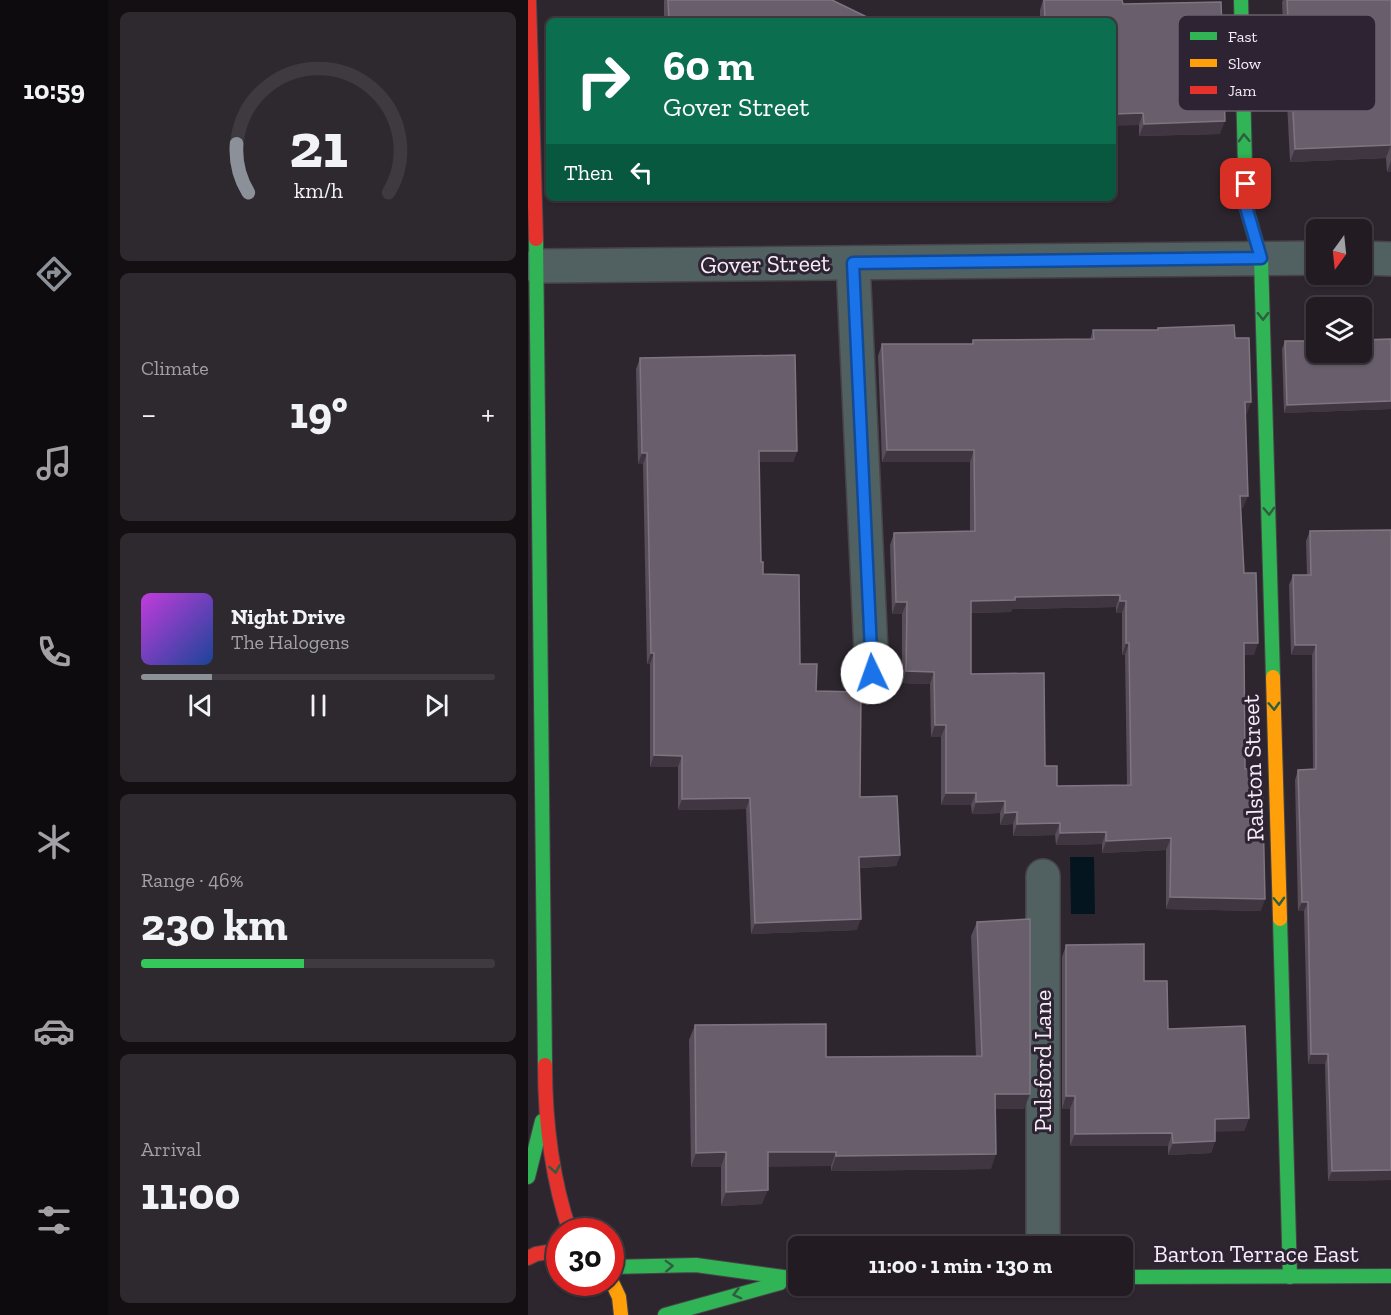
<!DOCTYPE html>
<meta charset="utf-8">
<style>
body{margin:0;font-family:"Zilla Slab",serif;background:#2e292f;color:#f1f3f6;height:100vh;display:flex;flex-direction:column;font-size:22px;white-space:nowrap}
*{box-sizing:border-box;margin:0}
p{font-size:20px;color:#a2a1a5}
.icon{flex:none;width:33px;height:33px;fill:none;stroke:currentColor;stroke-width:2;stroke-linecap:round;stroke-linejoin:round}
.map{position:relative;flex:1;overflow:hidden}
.sheet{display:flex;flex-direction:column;gap:12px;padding:12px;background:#130f13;width:420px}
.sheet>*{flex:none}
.banner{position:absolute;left:18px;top:18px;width:570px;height:183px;border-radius:9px;box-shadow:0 2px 4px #0004,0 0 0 2px #3f3a40;background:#0b6e4f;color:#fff;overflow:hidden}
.needle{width:39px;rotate:195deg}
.tools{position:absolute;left:778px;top:219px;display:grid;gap:12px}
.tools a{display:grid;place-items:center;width:66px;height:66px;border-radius:9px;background:#221c22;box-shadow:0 2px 4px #0004,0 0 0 2px #3f3a40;font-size:30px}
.speed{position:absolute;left:18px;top:1218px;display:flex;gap:12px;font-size:30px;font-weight:700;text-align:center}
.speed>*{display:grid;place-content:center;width:78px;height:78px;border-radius:50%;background:#221c22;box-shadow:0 2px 4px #0004,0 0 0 2px #3f3a40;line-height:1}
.speed .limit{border:9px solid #d22;background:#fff;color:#111}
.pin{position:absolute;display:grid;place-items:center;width:51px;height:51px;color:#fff;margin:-26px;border-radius:12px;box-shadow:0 3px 9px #0006}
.me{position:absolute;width:66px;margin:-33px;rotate:357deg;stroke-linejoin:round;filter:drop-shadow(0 0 4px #0008)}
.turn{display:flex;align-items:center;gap:21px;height:126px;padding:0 18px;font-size:27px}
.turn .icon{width:78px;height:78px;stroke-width:2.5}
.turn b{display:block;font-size:42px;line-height:51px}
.then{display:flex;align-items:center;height:57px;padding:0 18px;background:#0003;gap:12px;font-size:22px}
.big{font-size:45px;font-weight:800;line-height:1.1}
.sheet .tile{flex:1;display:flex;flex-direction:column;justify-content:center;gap:9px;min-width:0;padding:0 21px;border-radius:9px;background:#2e292f}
.sheet .dial{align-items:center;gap:0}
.dial svg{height:156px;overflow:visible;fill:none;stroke:#3f3a40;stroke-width:7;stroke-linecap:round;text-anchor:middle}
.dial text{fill:#f1f3f6;stroke:none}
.song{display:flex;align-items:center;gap:18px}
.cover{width:72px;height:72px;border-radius:9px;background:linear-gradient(135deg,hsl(290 70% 55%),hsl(220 70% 35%))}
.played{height:6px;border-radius:3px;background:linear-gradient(90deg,#8c9099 20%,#3f3a40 20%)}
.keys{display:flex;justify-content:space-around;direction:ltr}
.heat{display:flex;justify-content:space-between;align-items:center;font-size:33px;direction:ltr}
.charge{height:9px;border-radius:4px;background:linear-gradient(90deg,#34c759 46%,#3f3a40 0)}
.trip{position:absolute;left:260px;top:1236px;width:345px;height:60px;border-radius:9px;background:#221c22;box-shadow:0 2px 4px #0004,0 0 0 2px #3f3a40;font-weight:800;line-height:60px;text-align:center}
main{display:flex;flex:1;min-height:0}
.menu{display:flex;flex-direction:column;width:108px;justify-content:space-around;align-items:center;background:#0e0b0e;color:#a2a1a5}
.menu .icon{width:42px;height:42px}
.menu .active{color:#8c9099}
.menu b{font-size:27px;color:#f1f3f6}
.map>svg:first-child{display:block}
.water{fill:#051520}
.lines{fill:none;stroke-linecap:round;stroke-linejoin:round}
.street-casing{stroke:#484349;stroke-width:36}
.fast-casing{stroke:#484349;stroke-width:16}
.slow-casing{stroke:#484349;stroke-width:16}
.jam-casing{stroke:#484349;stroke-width:16}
.street{stroke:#516161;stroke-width:33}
.fast{stroke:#30b455;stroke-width:14}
.slow{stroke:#ff9f0a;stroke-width:14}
.jam{stroke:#e5322d;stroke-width:14}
.wall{fill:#584d5a;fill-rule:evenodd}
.shaded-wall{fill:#403641}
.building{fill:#695e6b;stroke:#7f7581;stroke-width:1.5;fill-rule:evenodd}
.oneway{stroke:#2f5d40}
.route-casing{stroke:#114b97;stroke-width:15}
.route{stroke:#1a73e8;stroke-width:10}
.labels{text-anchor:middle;stroke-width:6;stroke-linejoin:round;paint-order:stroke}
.street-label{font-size:24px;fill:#f5edf8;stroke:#2e2332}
.key{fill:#2e2332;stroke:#6a606d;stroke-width:1.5}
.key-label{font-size:16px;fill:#f5edf8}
</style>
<main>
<nav class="menu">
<b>10:59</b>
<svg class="icon active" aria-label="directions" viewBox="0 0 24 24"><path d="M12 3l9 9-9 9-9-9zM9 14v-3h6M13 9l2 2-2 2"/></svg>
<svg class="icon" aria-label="music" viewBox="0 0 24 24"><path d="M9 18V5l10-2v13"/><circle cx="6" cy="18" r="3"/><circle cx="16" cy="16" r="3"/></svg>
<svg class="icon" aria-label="phone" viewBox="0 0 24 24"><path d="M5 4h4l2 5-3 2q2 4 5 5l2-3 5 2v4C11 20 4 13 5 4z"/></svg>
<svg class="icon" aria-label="climate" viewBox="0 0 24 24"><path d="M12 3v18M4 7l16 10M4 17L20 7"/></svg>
<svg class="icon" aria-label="car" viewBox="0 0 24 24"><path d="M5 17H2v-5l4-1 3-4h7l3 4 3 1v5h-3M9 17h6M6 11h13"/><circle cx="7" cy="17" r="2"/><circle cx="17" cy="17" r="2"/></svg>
<svg class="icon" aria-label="filters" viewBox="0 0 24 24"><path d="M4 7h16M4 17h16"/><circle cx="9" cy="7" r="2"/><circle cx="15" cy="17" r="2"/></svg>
</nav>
<section class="sheet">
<div class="tile dial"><svg viewBox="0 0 100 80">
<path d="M14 69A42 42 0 1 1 86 69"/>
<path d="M14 69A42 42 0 0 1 8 44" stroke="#8c9099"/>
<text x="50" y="56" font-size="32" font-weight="700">21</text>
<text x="50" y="72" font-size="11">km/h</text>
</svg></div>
<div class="tile"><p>Climate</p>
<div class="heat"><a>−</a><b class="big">19°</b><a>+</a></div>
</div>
<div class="tile">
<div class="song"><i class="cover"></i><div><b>Night Drive</b><p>The Halogens</p></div></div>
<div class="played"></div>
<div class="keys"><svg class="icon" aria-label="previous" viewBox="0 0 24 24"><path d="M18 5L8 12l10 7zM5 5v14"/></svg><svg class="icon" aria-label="pause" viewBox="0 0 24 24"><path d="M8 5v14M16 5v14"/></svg><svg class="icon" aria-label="next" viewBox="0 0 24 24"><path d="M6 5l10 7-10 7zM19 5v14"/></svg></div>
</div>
<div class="tile"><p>Range · 46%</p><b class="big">230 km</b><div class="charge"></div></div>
<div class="tile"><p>Arrival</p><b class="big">11:00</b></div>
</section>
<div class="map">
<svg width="863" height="1315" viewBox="0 0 863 1315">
<rect width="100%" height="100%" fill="#2d262e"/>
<!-- water -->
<path class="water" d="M 542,857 L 566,857 L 567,914 L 543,914 Z"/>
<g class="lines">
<defs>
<g id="street">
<path d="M 834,258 L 863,259"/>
<path d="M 325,263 L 344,673"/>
<path d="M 9,266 L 789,258"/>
<path d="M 515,876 L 515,1246"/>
</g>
<g id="fast">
<path d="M 713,0 L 718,207 L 733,258 L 745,677"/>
<path d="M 8,239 L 17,1065"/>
<path d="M 752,919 L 762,1277"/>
<path d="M 0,1177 L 14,1121"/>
<path d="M 82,1267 L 168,1265 L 270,1279"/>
<path d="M 594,1277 L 863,1276"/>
<path d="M 137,1315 L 252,1283"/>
</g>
<g id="slow">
<path d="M 745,677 L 752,919"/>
<path d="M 82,1278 L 91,1297 L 93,1315"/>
</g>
<g id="jam">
<path d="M 1,0 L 8,239"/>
<path d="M 17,1065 C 17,1121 24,1179 42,1232"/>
<path d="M 0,1258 L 8,1254 L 32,1250"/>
</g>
</defs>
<!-- street casing -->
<use href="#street" class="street-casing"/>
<!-- fast casing -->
<use href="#fast" class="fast-casing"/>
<!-- slow casing -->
<use href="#slow" class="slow-casing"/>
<!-- jam casing -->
<use href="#jam" class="jam-casing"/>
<!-- street -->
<use href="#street" class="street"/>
<!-- fast -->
<use href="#fast" class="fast"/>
<!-- slow -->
<use href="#slow" class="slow"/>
<!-- jam -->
<use href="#jam" class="jam"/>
</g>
<!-- wall -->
<g class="wall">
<path d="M 136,0 L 304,0 L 347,21 L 136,21 Z"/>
<path d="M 515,0 L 594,0 L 595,4 L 692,134 L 611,136 L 611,125 L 512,19 L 512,10 Z"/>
<path d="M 755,0 L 863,0 L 863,172 L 859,172 L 858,158 L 762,162 L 754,2 Z"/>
<path d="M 630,328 L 707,338 L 719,414 L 717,414 L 715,508 L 713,508 L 716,573 L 726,655 L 716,655 L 717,769 L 733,911 L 638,909 L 638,850 L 574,853 L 574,844 L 528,845 L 527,835 L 485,836 L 485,824 L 472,825 L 472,813 L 444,814 L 443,805 L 413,805 L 413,737 L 403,737 L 402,684 L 374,683 L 374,614 L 364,614 L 362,545 L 366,533 L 442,531 L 442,462 L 354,462 L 350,356 L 354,344 L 444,344 L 445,340 L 562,339 L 565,330 L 629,330 ZM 588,607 L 588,613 L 594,613 L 594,655 L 597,655 L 599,785 L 529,786 L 443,674 L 443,613 L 483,612 L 484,609 Z"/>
<path d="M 863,339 L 863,409 L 756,413 L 754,349 L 757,341 Z"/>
<path d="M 112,358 L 269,451 L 265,462 L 231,462 L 233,562 L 235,574 L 272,664 L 288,691 L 332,797 L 372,855 L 368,866 L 331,868 L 329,930 L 223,934 L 218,809 L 150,810 L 150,767 L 122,767 L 122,664 L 119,664 L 115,464 L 110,464 L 108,369 Z"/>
<path d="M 782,531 L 863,1180 L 800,1181 L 797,1064 L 780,1064 L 776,911 L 770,911 L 767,780 L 770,770 L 785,770 L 784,655 L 763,655 L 761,585 L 765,575 L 779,575 L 778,541 Z"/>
<path d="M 449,922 L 496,1109 L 467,1109 L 463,1169 L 303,1171 L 303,1166 L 240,1166 L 234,1204 L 193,1206 L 193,1167 L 163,1167 L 161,1040 L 167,1025 L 298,1057 L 448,1056 L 443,936 Z"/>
<path d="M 538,945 L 616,981 L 640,1029 L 721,1118 L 716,1131 L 687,1131 L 687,1141 L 683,1153 L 640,1155 L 640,1146 L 542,1146 L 542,1109 L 534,1109 L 534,957 Z"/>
</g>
<!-- shaded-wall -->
<g class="shaded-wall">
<path d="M 615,113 L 611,125 L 585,126 L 585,114 Z"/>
<path d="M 697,121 L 692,134 L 611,136 L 616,124 Z"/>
<path d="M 863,145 L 858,158 L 762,162 L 767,149 Z"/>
<path d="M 863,161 L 863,172 L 859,172 Z"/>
<path d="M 863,401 L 863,409 L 756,413 L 759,405 Z"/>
<path d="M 717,402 L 723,402 L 719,414 L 712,414 Z"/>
<path d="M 359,450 L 446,450 L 442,462 L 354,462 Z"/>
<path d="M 231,451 L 269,451 L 265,462 L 227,462 Z"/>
<path d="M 114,453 L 119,453 L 115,464 L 110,464 Z"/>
<path d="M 712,496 L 720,496 L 715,508 L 708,508 Z"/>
<path d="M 592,595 L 588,607 L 484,609 L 483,612 L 439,613 L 443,601 L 487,597 Z"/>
<path d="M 592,601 L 598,601 L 594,613 L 588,613 Z"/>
<path d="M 368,602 L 379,602 L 374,614 L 364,614 Z"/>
<path d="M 598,643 L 601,643 L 597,655 L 594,655 Z"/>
<path d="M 716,643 L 730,643 L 726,655 L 712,655 Z"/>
<path d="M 767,645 L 788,645 L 784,655 L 763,655 Z"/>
<path d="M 123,653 L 126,653 L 122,664 L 119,664 Z"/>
<path d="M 378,671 L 406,672 L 402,684 L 374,683 Z"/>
<path d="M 407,725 L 418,725 L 413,737 L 403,737 Z"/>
<path d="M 126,755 L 154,756 L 150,767 L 122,767 Z"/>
<path d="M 418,793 L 448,793 L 443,805 L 413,805 Z"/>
<path d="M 222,798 L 218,809 L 150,810 L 154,799 Z"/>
<path d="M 477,801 L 472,813 L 444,814 L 448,802 Z"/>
<path d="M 489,812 L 485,824 L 472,825 L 477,813 Z"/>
<path d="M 532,823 L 527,835 L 485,836 L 489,824 Z"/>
<path d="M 578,832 L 574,844 L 528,845 L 532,833 Z"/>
<path d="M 643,838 L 638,850 L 574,853 L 578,841 Z"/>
<path d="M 372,855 L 368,866 L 327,868 L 331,857 Z"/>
<path d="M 642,897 L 737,899 L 733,911 L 638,909 Z"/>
<path d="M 774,902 L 780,902 L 776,911 L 770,911 Z"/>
<path d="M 333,919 L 329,930 L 223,934 L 227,923 Z"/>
<path d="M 783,1054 L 800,1054 L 797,1064 L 780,1064 Z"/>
<path d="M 467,1094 L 502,1094 L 496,1109 L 461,1109 Z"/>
<path d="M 538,1096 L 547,1096 L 542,1109 L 534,1109 Z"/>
<path d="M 721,1118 L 716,1131 L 682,1132 L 687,1119 Z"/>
<path d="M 644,1133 L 640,1146 L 542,1146 L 547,1134 Z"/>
<path d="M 687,1141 L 683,1153 L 640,1155 L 645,1143 Z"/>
<path d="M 198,1152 L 193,1167 L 163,1167 L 168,1153 Z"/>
<path d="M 240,1152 L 308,1152 L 303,1166 L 235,1167 Z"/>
<path d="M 468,1154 L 463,1169 L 303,1171 L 308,1156 Z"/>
<path d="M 863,1170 L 863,1180 L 800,1181 L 804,1171 Z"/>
<path d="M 240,1190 L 234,1204 L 193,1206 L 198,1192 Z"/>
</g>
<!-- building -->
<g class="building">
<path d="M 140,0 L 304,0 L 347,21 L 141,21 Z"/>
<path d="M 516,0 L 594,0 L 595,4 L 693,2 L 697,121 L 616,124 L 615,113 L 585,114 L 585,21 L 465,21 L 517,19 Z"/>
<path d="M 759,0 L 863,0 L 863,145 L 767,149 Z"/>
<path d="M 706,325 L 707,338 L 721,338 L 723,402 L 717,402 L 720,496 L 712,496 L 716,573 L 728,573 L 730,643 L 716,643 L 717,769 L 734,769 L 737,899 L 642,897 L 643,838 L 578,841 L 578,832 L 532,833 L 532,823 L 489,824 L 489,812 L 477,813 L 477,801 L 448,802 L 448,793 L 418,793 L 418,725 L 407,725 L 406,672 L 378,671 L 379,602 L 368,602 L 366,533 L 447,531 L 446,450 L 359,450 L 354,344 L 445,344 L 445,340 L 566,339 L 565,330 L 630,330 L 630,328 ZM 592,595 L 592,601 L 598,601 L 598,643 L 601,643 L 603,785 L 529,786 L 529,766 L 517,766 L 516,673 L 443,674 L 443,601 L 487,600 L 487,597 Z"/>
<path d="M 863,339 L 863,401 L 759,405 L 757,341 L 789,341 L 789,352 L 834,352 L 834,340 Z"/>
<path d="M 267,355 L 269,451 L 231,451 L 233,562 L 235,562 L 235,574 L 271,575 L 272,664 L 289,664 L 288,691 L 333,692 L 332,797 L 369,796 L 372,855 L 331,857 L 333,919 L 227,923 L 222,798 L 154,799 L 154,756 L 126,755 L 126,653 L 123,653 L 119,453 L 114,453 L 112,358 Z"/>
<path d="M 863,530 L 863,1170 L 804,1171 L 800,1054 L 783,1054 L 780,902 L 774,902 L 770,770 L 788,769 L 788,645 L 767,645 L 765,575 L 783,575 L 782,531 Z"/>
<path d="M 502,919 L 502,1094 L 467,1094 L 468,1154 L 308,1156 L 308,1152 L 240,1152 L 240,1190 L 198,1192 L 198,1152 L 168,1153 L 167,1025 L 298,1024 L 298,1057 L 454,1056 L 449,922 Z"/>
<path d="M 616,944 L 616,981 L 639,981 L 640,1029 L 717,1026 L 721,1118 L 687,1119 L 687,1141 L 645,1143 L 644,1133 L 547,1134 L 547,1096 L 538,1096 L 538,945 Z"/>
</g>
<!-- one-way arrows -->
<defs><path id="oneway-chevron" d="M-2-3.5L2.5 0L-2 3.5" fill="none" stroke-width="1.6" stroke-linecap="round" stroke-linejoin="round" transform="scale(1.5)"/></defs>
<g class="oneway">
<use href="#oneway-chevron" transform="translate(716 138) rotate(-92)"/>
<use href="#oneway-chevron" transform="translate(735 316) rotate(89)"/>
<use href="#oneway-chevron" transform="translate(741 511) rotate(88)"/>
<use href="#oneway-chevron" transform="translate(746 706) rotate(88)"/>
<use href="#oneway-chevron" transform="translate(751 901) rotate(88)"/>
<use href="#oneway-chevron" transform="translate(27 1169) rotate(80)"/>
<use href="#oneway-chevron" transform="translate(141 1266) rotate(-2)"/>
<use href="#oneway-chevron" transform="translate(209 1294) rotate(165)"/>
</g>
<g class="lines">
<defs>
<path id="route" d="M 344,673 L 325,263 L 733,258 L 718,207 L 718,184"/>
</defs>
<!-- route casing -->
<use href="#route" class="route-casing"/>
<!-- route -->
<use href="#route" class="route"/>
</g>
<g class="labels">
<!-- street labels -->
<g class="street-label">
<text transform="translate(237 264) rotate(-1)" y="8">Gover Street</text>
<text transform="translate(725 768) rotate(-92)" y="8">Ralston Street</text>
<text transform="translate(515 1061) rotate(-90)" y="8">Pulsford Lane</text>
<text x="728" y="1262">Barton Terrace East</text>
</g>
</g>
<!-- legend -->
<rect x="650" y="15" width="198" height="96" rx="9" class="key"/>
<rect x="662" y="32" width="27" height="8" fill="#30b455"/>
<rect x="662" y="59" width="27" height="8" fill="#ff9f0a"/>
<rect x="662" y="86" width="27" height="8" fill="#e5322d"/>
<g class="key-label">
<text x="700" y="42">Fast</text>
<text x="700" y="69">Slow</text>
<text x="700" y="96">Jam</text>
</g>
</svg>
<div class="tools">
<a><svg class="needle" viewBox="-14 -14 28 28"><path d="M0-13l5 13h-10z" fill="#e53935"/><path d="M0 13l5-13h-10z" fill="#a2a1a5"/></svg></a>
<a><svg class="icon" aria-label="layers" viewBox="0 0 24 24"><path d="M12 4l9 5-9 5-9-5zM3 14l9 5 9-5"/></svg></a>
</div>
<div class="speed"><div class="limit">30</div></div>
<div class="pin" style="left:718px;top:184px;background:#d93025"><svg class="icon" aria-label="arrive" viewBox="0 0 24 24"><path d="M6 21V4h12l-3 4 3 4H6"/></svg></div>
<svg class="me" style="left:344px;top:673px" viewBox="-20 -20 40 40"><circle r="19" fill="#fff"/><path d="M0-13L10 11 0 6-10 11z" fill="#1a73e8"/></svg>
<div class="trip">11:00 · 1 min · 130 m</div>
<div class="banner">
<div class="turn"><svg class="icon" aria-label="right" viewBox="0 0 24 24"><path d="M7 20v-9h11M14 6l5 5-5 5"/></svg><div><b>60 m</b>Gover Street</div></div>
<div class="then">Then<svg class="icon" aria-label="left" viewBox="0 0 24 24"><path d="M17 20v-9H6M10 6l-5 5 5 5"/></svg></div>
</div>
</div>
</main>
